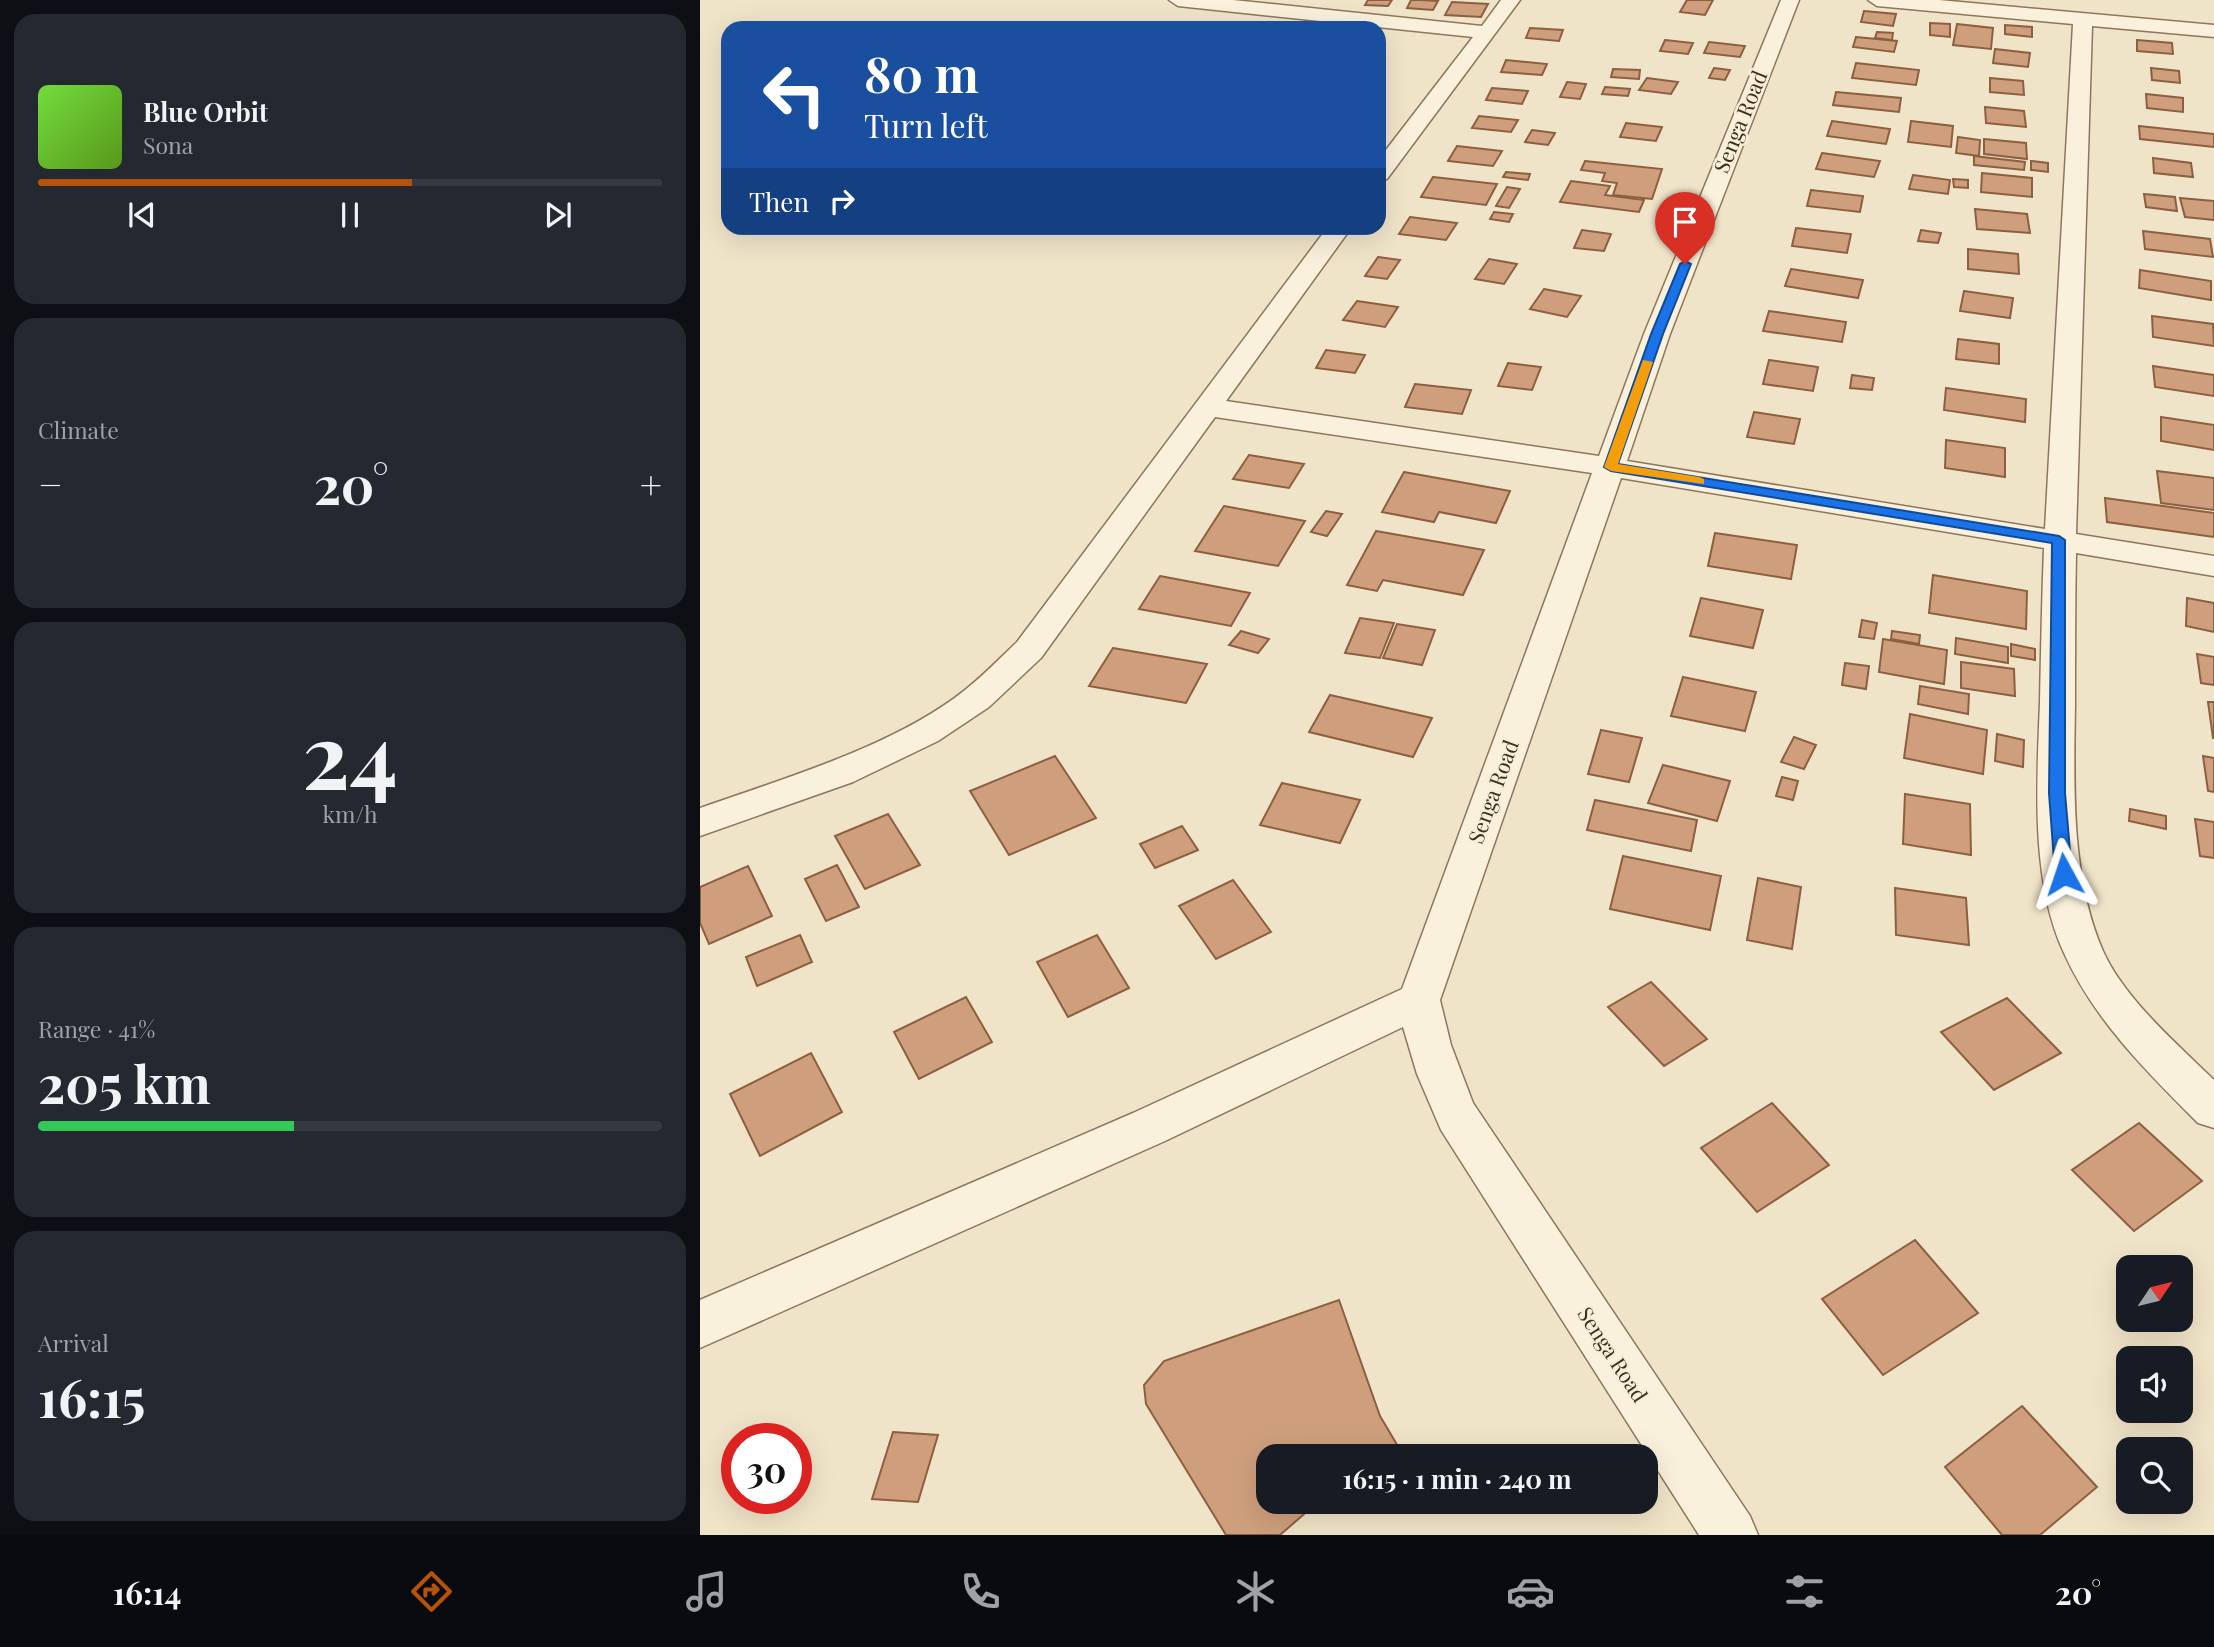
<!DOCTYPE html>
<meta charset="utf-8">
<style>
body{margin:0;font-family:"Playfair Display",serif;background:#242831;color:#f1f3f6;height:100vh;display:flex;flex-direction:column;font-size:26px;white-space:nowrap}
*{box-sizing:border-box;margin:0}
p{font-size:23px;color:#9ea1a6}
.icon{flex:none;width:38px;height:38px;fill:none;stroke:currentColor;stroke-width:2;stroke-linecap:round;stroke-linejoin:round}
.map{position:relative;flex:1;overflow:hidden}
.sheet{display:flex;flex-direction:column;gap:14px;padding:14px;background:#0d0f14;width:700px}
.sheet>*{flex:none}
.banner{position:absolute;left:21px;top:21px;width:665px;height:214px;border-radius:21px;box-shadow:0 7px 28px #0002;background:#1a4fa0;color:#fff;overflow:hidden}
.needle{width:46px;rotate:55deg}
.buttons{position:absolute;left:1416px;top:1255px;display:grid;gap:14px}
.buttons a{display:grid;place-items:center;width:77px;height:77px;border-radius:14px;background:#171b24;box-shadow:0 7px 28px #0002;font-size:35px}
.speed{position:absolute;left:21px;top:1423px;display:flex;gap:14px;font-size:35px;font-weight:700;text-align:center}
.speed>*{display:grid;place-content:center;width:91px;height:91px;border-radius:50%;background:#171b24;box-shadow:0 7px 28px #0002;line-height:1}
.speed .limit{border:10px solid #d22;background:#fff;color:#111}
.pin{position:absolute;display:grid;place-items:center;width:60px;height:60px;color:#fff;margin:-72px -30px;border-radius:50% 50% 50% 0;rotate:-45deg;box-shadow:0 0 7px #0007}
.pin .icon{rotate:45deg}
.me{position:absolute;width:77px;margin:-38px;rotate:355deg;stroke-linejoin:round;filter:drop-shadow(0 0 5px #0008)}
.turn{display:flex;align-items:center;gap:24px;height:147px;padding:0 28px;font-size:32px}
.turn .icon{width:91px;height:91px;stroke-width:2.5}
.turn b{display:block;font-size:49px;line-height:60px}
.then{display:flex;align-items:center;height:66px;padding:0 28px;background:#0003;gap:14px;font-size:26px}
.big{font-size:52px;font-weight:700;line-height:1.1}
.sheet .widget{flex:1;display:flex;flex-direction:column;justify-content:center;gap:10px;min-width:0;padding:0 24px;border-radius:21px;background:#242831}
.sheet .dial{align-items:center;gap:0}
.dial b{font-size:91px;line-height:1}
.song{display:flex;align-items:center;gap:21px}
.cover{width:84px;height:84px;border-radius:10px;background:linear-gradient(135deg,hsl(100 70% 55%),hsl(90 70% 35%))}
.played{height:7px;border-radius:4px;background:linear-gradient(90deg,#b45309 60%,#363941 60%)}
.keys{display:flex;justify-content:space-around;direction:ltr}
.heat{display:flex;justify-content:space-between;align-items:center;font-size:38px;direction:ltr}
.charge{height:10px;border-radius:5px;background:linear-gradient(90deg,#34c759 41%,#363941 0)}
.trip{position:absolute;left:556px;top:1444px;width:402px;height:70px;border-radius:21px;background:#171b24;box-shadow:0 7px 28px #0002;font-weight:700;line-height:70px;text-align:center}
.dock{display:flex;height:112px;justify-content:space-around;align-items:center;background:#090b0e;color:#9ea1a6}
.dock .icon{width:49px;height:49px}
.dock .current{color:#b45309}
.dock b{font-size:32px;color:#f1f3f6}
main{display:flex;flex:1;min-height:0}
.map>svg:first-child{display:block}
.building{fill:#cf9f7d;stroke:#8d5f41;stroke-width:2}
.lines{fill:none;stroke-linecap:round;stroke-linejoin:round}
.street-casing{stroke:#8d765c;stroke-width:3}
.street{fill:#faf1dc;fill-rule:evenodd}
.route{fill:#1a73e8;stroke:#114b97;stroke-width:2}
.slow{fill:#f59e0b}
.labels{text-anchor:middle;stroke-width:5;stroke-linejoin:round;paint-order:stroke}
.street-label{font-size:21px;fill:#3d2e20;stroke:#f7eed8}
</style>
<main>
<section class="sheet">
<div class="widget">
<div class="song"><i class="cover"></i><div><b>Blue Orbit</b><p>Sona</p></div></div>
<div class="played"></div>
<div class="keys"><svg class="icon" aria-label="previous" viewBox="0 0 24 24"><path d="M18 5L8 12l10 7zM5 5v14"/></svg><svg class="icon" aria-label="pause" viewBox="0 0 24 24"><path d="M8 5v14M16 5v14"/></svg><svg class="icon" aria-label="next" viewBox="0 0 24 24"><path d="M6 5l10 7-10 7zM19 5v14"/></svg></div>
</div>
<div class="widget"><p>Climate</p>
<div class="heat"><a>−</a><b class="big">20°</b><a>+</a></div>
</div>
<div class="widget dial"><b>24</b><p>km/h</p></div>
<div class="widget"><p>Range · 41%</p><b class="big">205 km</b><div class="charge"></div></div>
<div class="widget"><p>Arrival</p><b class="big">16:15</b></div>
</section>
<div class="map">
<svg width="1514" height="1535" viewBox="0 0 1514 1535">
<rect width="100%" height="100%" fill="#f0e4c8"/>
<!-- building -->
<g class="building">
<path d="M 668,0 L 692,0 L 688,6 L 665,5 Z"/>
<path d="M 711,0 L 721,0 L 738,1 L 733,10 L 707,8 Z"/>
<path d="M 987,0 L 1013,0 L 1005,15 L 980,12 Z"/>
<path d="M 752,2 L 788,4 L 781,17 L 745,15 Z"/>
<path d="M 1164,11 L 1196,14 L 1193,26 L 1161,22 Z"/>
<path d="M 1230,23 L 1250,24 L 1250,37 L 1230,35 Z"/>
<path d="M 1257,24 L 1293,28 L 1291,49 L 1253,45 Z"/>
<path d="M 1305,25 L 1332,27 L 1332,37 L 1305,34 Z"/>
<path d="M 830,28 L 863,30 L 859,41 L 826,38 Z"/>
<path d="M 1177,32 L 1193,33 L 1192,40 L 1175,38 Z"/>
<path d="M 1156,37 L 1197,41 L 1194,52 L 1153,47 Z"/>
<path d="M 965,40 L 993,43 L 988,54 L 960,51 Z"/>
<path d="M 1437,40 L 1472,43 L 1473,54 L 1437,51 Z"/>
<path d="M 1009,42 L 1045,46 L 1040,57 L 1004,53 Z"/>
<path d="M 1295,49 L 1330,53 L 1328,67 L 1293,63 Z"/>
<path d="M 806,60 L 847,64 L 842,75 L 801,72 Z"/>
<path d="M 1156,63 L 1219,70 L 1216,85 L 1152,78 Z"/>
<path d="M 1014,68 L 1030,70 L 1025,80 L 1009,78 Z"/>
<path d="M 1451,68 L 1479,71 L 1480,83 L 1452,80 Z"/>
<path d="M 913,69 L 940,70 L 939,79 L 911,77 Z"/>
<path d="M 947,78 L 978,82 L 971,94 L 939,90 Z"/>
<path d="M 1290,78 L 1323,81 L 1324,95 L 1290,92 Z"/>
<path d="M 867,82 L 886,84 L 880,99 L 860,97 Z"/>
<path d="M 905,87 L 930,89 L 928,96 L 902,94 Z"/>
<path d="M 792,88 L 828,91 L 822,104 L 786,100 Z"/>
<path d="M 1136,92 L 1201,98 L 1199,112 L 1133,105 Z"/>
<path d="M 1446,94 L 1483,98 L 1483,112 L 1447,108 Z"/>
<path d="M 1285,107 L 1324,111 L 1326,127 L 1286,123 Z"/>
<path d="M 779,116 L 818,120 L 811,132 L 772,128 Z"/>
<path d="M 1132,121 L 1190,129 L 1186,144 L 1127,136 Z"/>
<path d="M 1211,121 L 1253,126 L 1251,147 L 1208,142 Z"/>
<path d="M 926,123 L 962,127 L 956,141 L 920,137 Z"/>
<path d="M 1439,126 L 1514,134 L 1514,147 L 1440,139 Z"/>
<path d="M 832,130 L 855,133 L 848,145 L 825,142 Z"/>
<path d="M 1258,137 L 1280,140 L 1279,156 L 1256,153 Z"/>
<path d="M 1284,139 L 1326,143 L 1327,159 L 1284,154 Z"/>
<path d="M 757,146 L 802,151 L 793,166 L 748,161 Z"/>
<path d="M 1122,153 L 1180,161 L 1174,177 L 1116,169 Z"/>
<path d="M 1274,156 L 1325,162 L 1324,170 L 1274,165 Z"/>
<path d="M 1453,158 L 1491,163 L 1493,177 L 1454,173 Z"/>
<path d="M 885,161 L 962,169 L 952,199 L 913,195 L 917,183 L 902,181 L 905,173 L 881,170 Z"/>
<path d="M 1331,161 L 1348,163 L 1348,172 L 1331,170 Z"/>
<path d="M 806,172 L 830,174 L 828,180 L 803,177 Z"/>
<path d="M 1282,173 L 1332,178 L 1332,197 L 1281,192 Z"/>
<path d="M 1213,175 L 1250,180 L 1248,194 L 1209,189 Z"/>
<path d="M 733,177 L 797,184 L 786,205 L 721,197 Z"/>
<path d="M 1253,179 L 1268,180 L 1268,188 L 1254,187 Z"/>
<path d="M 871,181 L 910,186 L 905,195 L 944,200 L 939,212 L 860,202 Z"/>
<path d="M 807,187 L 820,189 L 809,208 L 796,206 Z"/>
<path d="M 1111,190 L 1163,196 L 1160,212 L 1107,206 Z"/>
<path d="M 1444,194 L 1475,197 L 1477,211 L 1446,207 Z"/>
<path d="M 1480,198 L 1514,201 L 1514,220 L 1485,217 Z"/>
<path d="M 1275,209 L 1327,214 L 1330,233 L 1277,229 Z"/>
<path d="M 794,212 L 813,214 L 809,222 L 790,219 Z"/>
<path d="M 710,217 L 757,223 L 746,240 L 699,234 Z"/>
<path d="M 1096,228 L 1151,234 L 1147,253 L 1092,246 Z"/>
<path d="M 882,230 L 911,234 L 904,251 L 874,248 Z"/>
<path d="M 1221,230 L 1241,233 L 1238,243 L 1218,241 Z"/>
<path d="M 1443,231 L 1510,239 L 1513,257 L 1445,249 Z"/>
<path d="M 1268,249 L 1318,254 L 1319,274 L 1268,269 Z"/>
<path d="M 678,257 L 700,260 L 687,279 L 665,276 Z"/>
<path d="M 789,259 L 817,264 L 804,284 L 775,279 Z"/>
<path d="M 1091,269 L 1163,280 L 1158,298 L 1085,286 Z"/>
<path d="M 1440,270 L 1511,281 L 1511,300 L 1439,288 Z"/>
<path d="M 844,289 L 881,296 L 867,317 L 830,309 Z"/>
<path d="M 1264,291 L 1313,298 L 1310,318 L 1260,311 Z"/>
<path d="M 657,301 L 698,307 L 685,327 L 643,320 Z"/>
<path d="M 1069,311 L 1146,322 L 1142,342 L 1063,331 Z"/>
<path d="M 1452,316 L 1513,324 L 1514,346 L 1453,337 Z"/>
<path d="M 1258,339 L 1299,344 L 1299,364 L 1256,359 Z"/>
<path d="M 626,350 L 665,355 L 655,373 L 616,368 Z"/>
<path d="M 1069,360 L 1118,367 L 1113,391 L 1063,384 Z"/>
<path d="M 808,363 L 841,367 L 832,390 L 798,386 Z"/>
<path d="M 1453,366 L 1514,375 L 1514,396 L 1455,387 Z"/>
<path d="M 1152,375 L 1174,378 L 1172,390 L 1150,388 Z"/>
<path d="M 715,384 L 771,390 L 762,414 L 705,407 Z"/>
<path d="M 1246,388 L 1326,399 L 1325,422 L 1244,410 Z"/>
<path d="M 1054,412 L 1100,419 L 1094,444 L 1047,437 Z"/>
<path d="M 1461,417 L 1514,425 L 1514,450 L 1461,441 Z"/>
<path d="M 1246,440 L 1305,448 L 1305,477 L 1245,468 Z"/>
<path d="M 549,455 L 604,464 L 589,488 L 533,479 Z"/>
<path d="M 1457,471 L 1514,478 L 1514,510 L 1461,503 Z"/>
<path d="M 704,472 L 810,491 L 796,523 L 739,512 L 734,522 L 682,512 Z"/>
<path d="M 1405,498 L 1514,513 L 1514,537 L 1407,522 Z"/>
<path d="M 524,506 L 605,521 L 578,566 L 495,551 Z"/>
<path d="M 626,511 L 642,514 L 627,536 L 611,532 Z"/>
<path d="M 676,531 L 784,550 L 763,595 L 683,580 L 677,591 L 647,585 Z"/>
<path d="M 1015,533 L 1097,545 L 1091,579 L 1008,566 Z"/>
<path d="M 1233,575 L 1327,591 L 1326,629 L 1229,613 Z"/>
<path d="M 460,576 L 550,593 L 531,626 L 439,609 Z"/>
<path d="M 1001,598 L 1063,610 L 1053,648 L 990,636 Z"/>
<path d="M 1487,598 L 1514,603 L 1514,632 L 1486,626 Z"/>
<path d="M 660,618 L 694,623 L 680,658 L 645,653 Z"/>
<path d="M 1162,620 L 1177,623 L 1174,639 L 1159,637 Z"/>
<path d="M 697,624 L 735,630 L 722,665 L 683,658 Z"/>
<path d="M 541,631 L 569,639 L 558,653 L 529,645 Z"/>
<path d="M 1192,631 L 1220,635 L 1219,644 L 1191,639 Z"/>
<path d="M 1256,638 L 1308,647 L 1308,663 L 1255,654 Z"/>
<path d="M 1183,639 L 1247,650 L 1244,684 L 1179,672 Z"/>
<path d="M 1311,644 L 1335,649 L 1335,660 L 1311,656 Z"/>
<path d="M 413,648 L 507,664 L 486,703 L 389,686 Z"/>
<path d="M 1497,654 L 1514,657 L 1514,685 L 1501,683 Z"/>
<path d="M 1261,662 L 1314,669 L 1315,696 L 1261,688 Z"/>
<path d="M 1145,663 L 1169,666 L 1166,689 L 1142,685 Z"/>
<path d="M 983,677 L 1056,692 L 1045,731 L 971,716 Z"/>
<path d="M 1220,686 L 1269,694 L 1268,714 L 1218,704 Z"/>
<path d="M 630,695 L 732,718 L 713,757 L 609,732 Z"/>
<path d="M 1508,702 L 1514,702 L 1514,738 L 1513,738 Z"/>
<path d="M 1210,714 L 1287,730 L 1283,774 L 1204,758 Z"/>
<path d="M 901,730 L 942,738 L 929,782 L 888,774 Z"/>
<path d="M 1297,734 L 1324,740 L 1323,767 L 1295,761 Z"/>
<path d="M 1094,737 L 1116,745 L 1104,769 L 1081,762 Z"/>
<path d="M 355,756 L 396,818 L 309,855 L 270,791 Z"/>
<path d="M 1503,756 L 1514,758 L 1514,792 L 1508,791 Z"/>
<path d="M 963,765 L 1030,781 L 1017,821 L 948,803 Z"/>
<path d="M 1082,777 L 1098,781 L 1093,800 L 1076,796 Z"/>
<path d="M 582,783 L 660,800 L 640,843 L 560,825 Z"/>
<path d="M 1205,794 L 1270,804 L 1271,855 L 1203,844 Z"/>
<path d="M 895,800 L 997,820 L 991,851 L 887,830 Z"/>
<path d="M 1430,809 L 1466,816 L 1466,829 L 1429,821 Z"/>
<path d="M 188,814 L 220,865 L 165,889 L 135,836 Z"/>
<path d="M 1495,819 L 1514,822 L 1514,858 L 1500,856 Z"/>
<path d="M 482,826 L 498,850 L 455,868 L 440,844 Z"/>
<path d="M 923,856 L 1021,876 L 1010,930 L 910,909 Z"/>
<path d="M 137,865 L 159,907 L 126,921 L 105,879 Z"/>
<path d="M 48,866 L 72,916 L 9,944 L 0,923 L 0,887 Z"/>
<path d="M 1058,878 L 1101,887 L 1092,949 L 1047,940 Z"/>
<path d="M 533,880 L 571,932 L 516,959 L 479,906 Z"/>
<path d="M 1195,888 L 1266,898 L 1269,945 L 1196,935 Z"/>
<path d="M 100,935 L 112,962 L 57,986 L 46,957 Z"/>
<path d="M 397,935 L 429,988 L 368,1017 L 337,962 Z"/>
<path d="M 951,982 L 1007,1039 L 964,1066 L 908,1007 Z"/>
<path d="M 266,997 L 292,1042 L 219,1079 L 194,1032 Z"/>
<path d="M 1307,998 L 1361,1053 L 1294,1090 L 1241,1032 Z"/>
<path d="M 111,1053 L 142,1112 L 60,1156 L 30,1094 Z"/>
<path d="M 1072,1103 L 1129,1165 L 1057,1212 L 1001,1148 Z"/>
<path d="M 1439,1123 L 1502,1181 L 1434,1231 L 1372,1170 Z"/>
<path d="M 1215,1240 L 1278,1313 L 1183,1375 L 1122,1299 Z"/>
<path d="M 639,1300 L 680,1416 L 702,1453 L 690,1456 L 569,1456 L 569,1502 L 618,1502 L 580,1535 L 526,1535 L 446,1404 L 444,1385 L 464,1361 Z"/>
<path d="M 1322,1406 L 1397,1487 L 1340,1535 L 1302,1535 L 1245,1467 Z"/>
<path d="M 193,1432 L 238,1435 L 218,1502 L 172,1499 Z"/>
</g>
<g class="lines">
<defs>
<g id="street">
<path d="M 469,0 L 533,0 L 782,26 L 801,0 L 820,0 L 687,179 L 679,181 L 679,159 L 773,37 L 478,6 Z"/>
<path d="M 1081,0 L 1099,0 L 970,334 L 927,461 L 1345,529 L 1373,24 L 1177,6 L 1168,0 L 1239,0 L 1514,25 L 1514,37 L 1392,26 L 1376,534 L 1514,556 L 1514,576 L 1376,553 C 1375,603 1375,653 1375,703 C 1374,784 1370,875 1403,951 C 1424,998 1477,1044 1514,1080 L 1514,1128 L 1498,1123 C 1447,1072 1394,1020 1364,953 C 1330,880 1337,780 1340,702 C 1341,650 1342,599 1344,548 L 921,478 L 740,1000 L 751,1045 L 773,1103 L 1050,1516 L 1058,1535 L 999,1535 L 741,1130 L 717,1074 L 703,1027 L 465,1141 L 0,1348 L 0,1300 L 433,1113 L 702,989 L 892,473 L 515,417 L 341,658 L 289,707 L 238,741 L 153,782 L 0,836 L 0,808 C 85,778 195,746 265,690 C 284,675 300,658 317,642 L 627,228 L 651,228 L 526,401 L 899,456 L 944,334 Z"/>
</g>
</defs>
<!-- street casing -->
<use href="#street" class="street-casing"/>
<!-- street -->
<use href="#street" class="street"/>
</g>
<!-- route -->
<path class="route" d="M 985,261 L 991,264 L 963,334 L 918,464 L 1359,536 L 1365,540 L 1365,793 L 1372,874 L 1370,879 L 1358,879 L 1355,874 L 1349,793 L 1352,543 L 911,471 L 904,467 L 951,334 L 980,264 Z"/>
<!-- slow -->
<path class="slow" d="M 943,360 L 953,362 L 918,464 L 999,477 L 1004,479 L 1004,484 L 911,471 L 904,467 Z"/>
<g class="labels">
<!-- street labels -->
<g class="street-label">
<text transform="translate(1041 122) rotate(-68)" y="7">Senga Road</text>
<text transform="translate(794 792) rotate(-70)" y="7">Senga Road</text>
<text transform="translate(912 1355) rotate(57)" y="7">Senga Road</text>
</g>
</g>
</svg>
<div class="buttons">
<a><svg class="needle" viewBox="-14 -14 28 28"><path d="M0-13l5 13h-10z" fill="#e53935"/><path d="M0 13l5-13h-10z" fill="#9ea1a6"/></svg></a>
<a><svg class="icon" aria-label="sound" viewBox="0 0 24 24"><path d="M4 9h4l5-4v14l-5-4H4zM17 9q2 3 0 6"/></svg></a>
<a><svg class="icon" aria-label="search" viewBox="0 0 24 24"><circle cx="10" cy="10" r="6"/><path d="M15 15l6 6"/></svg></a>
</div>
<div class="speed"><div class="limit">30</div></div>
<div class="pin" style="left:985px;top:264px;background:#d93025"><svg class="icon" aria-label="arrive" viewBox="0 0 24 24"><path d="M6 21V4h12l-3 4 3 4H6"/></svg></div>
<svg class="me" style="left:1364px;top:874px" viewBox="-20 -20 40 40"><path d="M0-17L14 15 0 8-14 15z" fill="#1a73e8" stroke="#fff" stroke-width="4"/></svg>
<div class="trip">16:15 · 1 min · 240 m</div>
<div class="banner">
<div class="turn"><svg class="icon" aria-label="left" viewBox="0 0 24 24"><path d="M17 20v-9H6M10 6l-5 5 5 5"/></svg><div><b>80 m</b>Turn left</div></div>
<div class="then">Then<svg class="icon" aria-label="right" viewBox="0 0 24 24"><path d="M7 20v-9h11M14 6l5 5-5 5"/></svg></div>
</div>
</div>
</main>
<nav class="dock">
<b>16:14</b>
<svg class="icon current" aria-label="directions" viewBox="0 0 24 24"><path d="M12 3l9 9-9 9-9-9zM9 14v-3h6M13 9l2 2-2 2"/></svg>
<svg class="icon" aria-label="music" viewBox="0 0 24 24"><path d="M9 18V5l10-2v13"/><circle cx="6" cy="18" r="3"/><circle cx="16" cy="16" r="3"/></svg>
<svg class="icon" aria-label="phone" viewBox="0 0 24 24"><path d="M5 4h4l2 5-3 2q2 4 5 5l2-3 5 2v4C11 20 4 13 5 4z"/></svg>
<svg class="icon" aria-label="climate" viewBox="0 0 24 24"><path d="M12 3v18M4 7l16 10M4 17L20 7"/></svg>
<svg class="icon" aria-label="car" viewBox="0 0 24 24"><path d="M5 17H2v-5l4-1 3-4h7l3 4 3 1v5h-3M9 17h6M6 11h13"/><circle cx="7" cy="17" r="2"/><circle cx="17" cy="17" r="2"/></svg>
<svg class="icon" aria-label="filters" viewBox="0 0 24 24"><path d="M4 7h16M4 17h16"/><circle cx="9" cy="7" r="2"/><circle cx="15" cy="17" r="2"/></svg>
<b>20°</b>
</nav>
